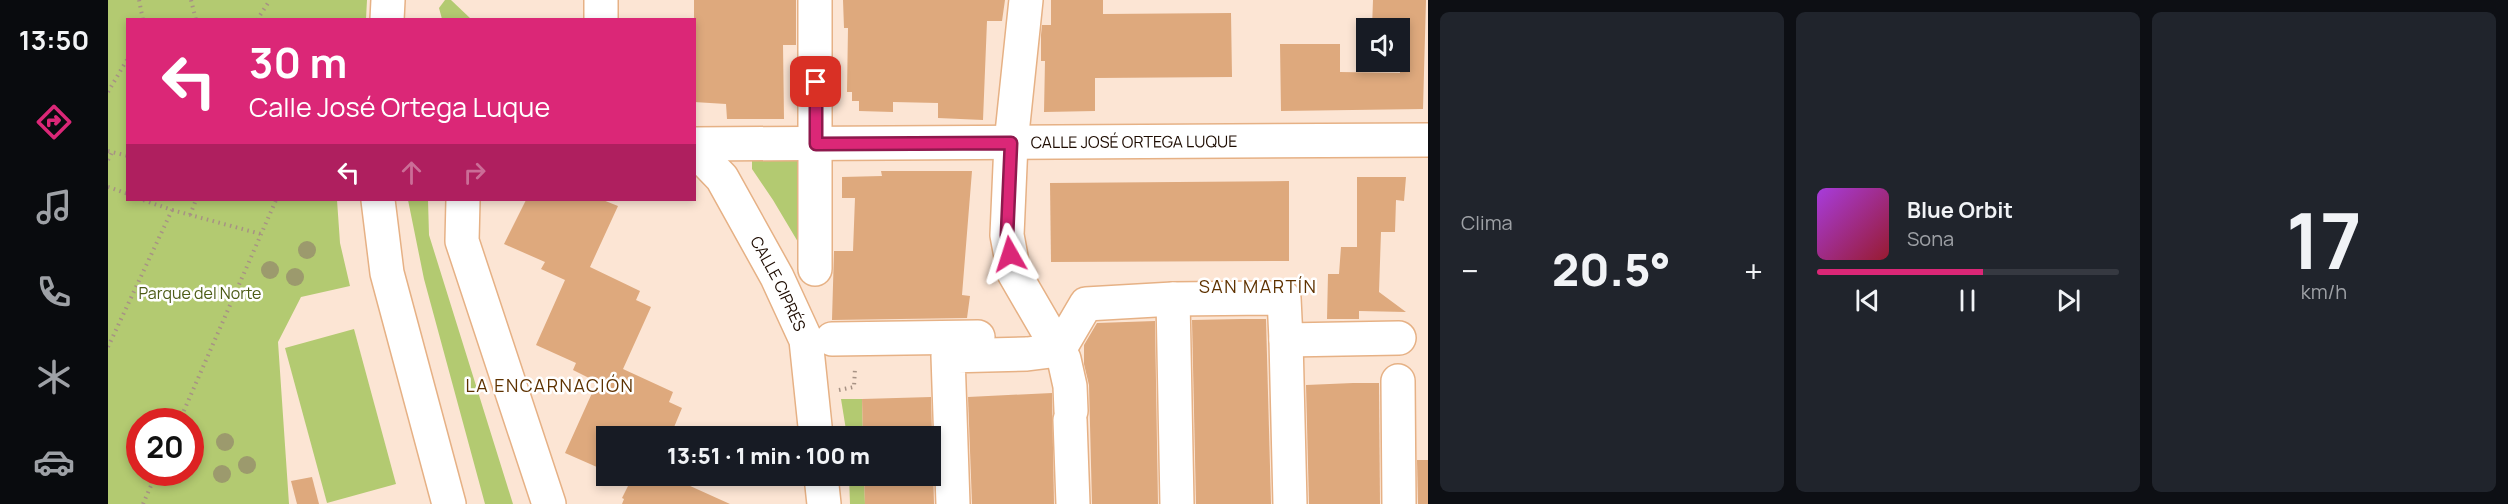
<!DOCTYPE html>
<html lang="es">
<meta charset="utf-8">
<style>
body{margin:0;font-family:Manrope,sans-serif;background:#20242c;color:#f1f3f6;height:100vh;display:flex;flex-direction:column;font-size:22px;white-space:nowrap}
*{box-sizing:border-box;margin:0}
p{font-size:20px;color:#9ea1a6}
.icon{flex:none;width:33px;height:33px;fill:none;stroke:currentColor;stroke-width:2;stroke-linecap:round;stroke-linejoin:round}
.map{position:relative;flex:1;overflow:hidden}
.side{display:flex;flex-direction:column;gap:12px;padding:12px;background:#0d0f14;width:1080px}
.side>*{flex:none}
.banner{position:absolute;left:18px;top:18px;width:570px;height:183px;border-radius:0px;box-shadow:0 3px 9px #0003;background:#db2777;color:#fff;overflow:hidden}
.tools{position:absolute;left:1248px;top:18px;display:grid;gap:12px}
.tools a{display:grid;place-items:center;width:54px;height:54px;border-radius:0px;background:#171b24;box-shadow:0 3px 9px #0003;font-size:30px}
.speed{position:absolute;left:18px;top:408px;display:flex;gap:12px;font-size:30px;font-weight:700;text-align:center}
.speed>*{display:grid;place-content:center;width:78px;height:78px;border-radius:50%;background:#171b24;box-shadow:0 3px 9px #0003;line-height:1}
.speed .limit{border:9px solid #d22;background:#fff;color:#111}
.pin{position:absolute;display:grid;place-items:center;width:51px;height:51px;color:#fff;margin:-26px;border-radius:12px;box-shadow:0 3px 9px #0006}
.me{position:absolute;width:66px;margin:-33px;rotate:354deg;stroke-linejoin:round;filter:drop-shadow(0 0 4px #0008)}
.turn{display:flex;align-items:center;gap:21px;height:126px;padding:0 24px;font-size:27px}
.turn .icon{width:78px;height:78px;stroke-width:2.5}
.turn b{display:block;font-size:42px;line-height:51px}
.lanes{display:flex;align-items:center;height:57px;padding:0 24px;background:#0003;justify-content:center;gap:30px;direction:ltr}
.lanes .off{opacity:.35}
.big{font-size:45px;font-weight:800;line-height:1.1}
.side .widget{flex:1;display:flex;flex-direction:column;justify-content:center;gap:9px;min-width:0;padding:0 21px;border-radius:9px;background:#20242c}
.side .dial{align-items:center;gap:0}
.dial b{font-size:78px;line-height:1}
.song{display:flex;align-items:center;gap:18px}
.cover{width:72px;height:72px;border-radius:9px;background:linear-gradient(135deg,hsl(280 70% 55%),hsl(350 70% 35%))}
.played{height:6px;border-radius:3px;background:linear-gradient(90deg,#db2777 55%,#363941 55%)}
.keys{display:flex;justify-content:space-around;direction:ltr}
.heat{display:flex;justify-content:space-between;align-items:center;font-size:33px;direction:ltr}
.side .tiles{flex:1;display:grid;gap:12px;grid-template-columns:repeat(3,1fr)}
.trip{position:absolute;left:488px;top:426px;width:345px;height:60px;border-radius:0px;background:#171b24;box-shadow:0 3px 9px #0003;font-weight:800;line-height:60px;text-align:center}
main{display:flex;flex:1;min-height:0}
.menu{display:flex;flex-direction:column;width:108px;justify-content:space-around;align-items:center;background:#090b0e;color:#9ea1a6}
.menu .icon{width:42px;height:42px}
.menu .active{color:#db2777}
.menu b{font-size:27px;color:#f1f3f6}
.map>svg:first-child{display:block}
.green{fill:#b3ca71;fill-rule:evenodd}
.building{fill:#dea97d}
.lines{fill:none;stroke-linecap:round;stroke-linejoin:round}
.minor-casing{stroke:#e6b185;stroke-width:36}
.path{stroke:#a79284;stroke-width:4;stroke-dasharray:1.5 4.5;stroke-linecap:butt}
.minor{stroke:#fff;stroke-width:33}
.tree{fill:#9c9a6d}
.route-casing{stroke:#8e194d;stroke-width:15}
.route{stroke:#db2777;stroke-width:10}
.labels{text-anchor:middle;stroke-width:5;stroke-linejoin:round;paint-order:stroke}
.street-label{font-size:16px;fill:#1d0b00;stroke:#fff}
.park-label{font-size:16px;fill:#4e5d18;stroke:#fff}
.neighbourhood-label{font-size:18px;letter-spacing:1.5px;fill:#5e3200;stroke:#fff}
</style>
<main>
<nav class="menu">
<b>13:50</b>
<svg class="icon active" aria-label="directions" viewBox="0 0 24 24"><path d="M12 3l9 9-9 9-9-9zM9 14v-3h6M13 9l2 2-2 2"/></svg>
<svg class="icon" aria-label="music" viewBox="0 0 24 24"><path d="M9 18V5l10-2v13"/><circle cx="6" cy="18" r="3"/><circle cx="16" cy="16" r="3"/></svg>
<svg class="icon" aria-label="phone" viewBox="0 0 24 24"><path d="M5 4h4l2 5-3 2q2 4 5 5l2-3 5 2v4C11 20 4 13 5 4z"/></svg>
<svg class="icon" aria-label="climate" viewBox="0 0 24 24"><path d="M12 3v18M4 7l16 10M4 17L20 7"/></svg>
<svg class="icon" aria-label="car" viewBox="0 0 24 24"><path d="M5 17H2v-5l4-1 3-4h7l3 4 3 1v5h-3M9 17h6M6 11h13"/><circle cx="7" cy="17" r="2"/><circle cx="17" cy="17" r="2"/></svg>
</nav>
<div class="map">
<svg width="1320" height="504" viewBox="0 0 1320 504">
<rect width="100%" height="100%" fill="#fce5d4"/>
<!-- green -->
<g class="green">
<path d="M 0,0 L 259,0 L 258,19 L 20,20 L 20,200 L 229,200 L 232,243 L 242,286 L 193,297 L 170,342 L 181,504 L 0,504 ZM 32,422 L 82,422 L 82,472 L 32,472 Z"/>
<path d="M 337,0 L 343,0 L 363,19 L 334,19 L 331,8 Z"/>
<path d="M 644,159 L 694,160 L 694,242 L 690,242 L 665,200 L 644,169 Z"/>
<path d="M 300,200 L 320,200 L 321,235 L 405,504 L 377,504 L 316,279 Z"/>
<path d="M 246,329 L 288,484 L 219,503 L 177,348 Z"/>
<path d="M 733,399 L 754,399 L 755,436 L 739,436 Z"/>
<path d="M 741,476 L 756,476 L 757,504 L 742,504 Z"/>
</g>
<!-- building -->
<g class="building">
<path d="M 586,0 L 688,0 L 688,45 L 675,45 L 676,119 L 619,119 L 618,104 L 586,102 Z"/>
<path d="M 735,0 L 897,0 L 894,21 L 879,21 L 875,120 L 830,118 L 830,103 L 785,102 L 785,112 L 751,111 L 751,101 L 744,101 L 744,92 L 739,92 L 740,28 L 736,28 Z"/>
<path d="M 943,0 L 995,0 L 995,14 L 1123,13 L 1124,77 L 987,78 L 987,111 L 936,112 L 937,61 L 933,61 L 933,35 L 934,25 L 943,25 Z"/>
<path d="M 1265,0 L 1318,0 L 1315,109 L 1173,111 L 1172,44 L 1232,44 L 1232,72 L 1292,73 L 1292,28 L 1264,28 Z"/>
<path d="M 773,171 L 864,171 L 854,295 L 862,296 L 859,318 L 724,320 L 726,251 L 745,251 L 747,198 L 734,198 L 734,177 L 774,176 Z"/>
<path d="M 1249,177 L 1298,177 L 1296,201 L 1288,200 L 1287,232 L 1273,232 L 1271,292 L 1298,312 L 1251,311 L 1251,319 L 1219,319 L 1220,274 L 1231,274 L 1233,247 L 1249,247 Z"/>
<path d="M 1181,181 L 1181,261 L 943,262 L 942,183 Z"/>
<path d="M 418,200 L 495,200 L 510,206 L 482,267 L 532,291 L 528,300 L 543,307 L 515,369 L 565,392 L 561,402 L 574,408 L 564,432 L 558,430 L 555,436 L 498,436 L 498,471 L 457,453 L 489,382 L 465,370 L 468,363 L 428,345 L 457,280 L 433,269 L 437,262 L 396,244 Z"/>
<path d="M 1133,319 L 1158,319 L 1163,504 L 1088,504 L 1084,320 Z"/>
<path d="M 1047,321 L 1050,504 L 984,504 L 981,385 L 976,364 L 976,345 L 989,323 Z"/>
<path d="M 1245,383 L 1271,383 L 1272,504 L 1201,504 L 1198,385 Z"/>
<path d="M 944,393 L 946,504 L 864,504 L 860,397 Z"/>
<path d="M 823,397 L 826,504 L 757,504 L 756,476 L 822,476 L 822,436 L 755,436 L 754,399 Z"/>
<path d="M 1309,460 L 1320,460 L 1320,504 L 1310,504 Z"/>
<path d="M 508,476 L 560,476 L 622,504 L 514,504 L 516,499 L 514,498 L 522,482 Z"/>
<path d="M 204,477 L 211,504 L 189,504 L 183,481 Z"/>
</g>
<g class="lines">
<defs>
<g id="minor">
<path d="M 707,0 L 707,269"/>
<path d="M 918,0 L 903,143 L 899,235 L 906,273 L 956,359 L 962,386 L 963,411"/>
<path d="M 279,20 L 280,0"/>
<path d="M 493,20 L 493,0"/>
<path id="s1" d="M 586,144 L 1320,140"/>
<path id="s2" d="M 586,149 L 614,178 L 669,277 L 698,340 L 708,436"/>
<path d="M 270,200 L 279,273 L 341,504"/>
<path d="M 355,200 L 354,241 L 441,504"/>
<path d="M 1065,299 L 1069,504"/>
<path d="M 724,339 L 870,337"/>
<path d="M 1178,340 L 1182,504"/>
<path d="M 1290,381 L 1291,504"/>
<path d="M 962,420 L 965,504"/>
<path d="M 713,476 L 716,504"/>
<path d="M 845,504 L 840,356 L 919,354 L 951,350 L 978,304 L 1065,299 L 1176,298 L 1178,340 L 1291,338"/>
</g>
</defs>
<!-- minor casing -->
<use href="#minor" class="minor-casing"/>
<!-- path -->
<g class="path">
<path d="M 31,0 L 35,20"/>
<path d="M 83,0 L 88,20"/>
<path d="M 149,20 L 162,0"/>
<path d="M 311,20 L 318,20"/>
<path d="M 0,92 L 20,58"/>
<path d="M 0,151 L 20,156"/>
<path d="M 0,160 L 4,152"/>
<path d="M 0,187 L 20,194"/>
<path d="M 64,210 L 153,234"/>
<path d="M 82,215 L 88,200"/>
<path d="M 0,347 L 64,210 L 35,200"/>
<path d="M 731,390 L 746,387 L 747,368"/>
<path d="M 71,422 L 168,200"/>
<path d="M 35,504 L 49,472"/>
</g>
<!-- minor -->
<use href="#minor" class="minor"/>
</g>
<!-- trees -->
<g class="tree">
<circle cx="199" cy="250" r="9"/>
<circle cx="162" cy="270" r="9"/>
<circle cx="187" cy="277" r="9"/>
<circle cx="117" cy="442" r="9"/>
<circle cx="139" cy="465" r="9"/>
<circle cx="114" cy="474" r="9"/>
</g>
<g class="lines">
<defs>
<path id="route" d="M 708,82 L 708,144 L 903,143 L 899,235 L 902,254"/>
</defs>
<!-- route casing -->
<use href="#route" class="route-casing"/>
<!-- route -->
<use href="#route" class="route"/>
</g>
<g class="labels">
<!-- street labels -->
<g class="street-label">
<text dy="6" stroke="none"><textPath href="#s1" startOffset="440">CALLE JOSÉ ORTEGA LUQUE</textPath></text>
<text dy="6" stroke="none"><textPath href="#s2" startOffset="160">CALLE CIPRÉS</textPath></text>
</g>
<!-- park labels -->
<g class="park-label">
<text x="92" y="299">Parque del Norte</text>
</g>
<!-- neighbourhood labels -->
<g class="neighbourhood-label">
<text x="1150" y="293">SAN MARTÍN</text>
<text x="442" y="392">LA ENCARNACIÓN</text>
</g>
</g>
</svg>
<div class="tools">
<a><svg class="icon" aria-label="sound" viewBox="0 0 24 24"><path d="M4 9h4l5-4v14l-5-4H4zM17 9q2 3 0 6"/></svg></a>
</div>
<div class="speed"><div class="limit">20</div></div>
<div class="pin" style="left:708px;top:82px;background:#d93025"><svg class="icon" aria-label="arrive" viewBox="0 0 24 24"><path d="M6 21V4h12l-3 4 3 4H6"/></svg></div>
<svg class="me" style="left:902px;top:254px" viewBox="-20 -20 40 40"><path d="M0-17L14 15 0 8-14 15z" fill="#db2777" stroke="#fff" stroke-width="4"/></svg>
<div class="trip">13:51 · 1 min · 100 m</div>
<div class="banner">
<div class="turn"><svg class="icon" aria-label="left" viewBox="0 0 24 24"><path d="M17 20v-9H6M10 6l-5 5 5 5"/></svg><div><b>30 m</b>Calle José Ortega Luque</div></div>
<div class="lanes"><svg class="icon" aria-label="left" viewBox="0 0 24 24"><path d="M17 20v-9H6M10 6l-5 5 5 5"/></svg><svg class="icon off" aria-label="ahead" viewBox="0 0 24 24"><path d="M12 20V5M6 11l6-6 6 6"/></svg><svg class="icon off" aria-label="right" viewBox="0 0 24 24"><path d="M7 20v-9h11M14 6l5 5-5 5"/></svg></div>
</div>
</div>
<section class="side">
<div class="tiles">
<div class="widget"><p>Clima</p>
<div class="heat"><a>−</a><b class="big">20.5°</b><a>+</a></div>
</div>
<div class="widget">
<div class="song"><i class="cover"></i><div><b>Blue Orbit</b><p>Sona</p></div></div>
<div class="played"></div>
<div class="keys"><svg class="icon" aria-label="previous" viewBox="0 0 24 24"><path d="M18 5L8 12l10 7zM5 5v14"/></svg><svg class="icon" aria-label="pause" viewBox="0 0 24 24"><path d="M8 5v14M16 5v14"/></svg><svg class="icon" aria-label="next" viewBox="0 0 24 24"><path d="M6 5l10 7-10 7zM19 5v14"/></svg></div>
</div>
<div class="widget dial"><b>17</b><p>km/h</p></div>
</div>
</section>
</main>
